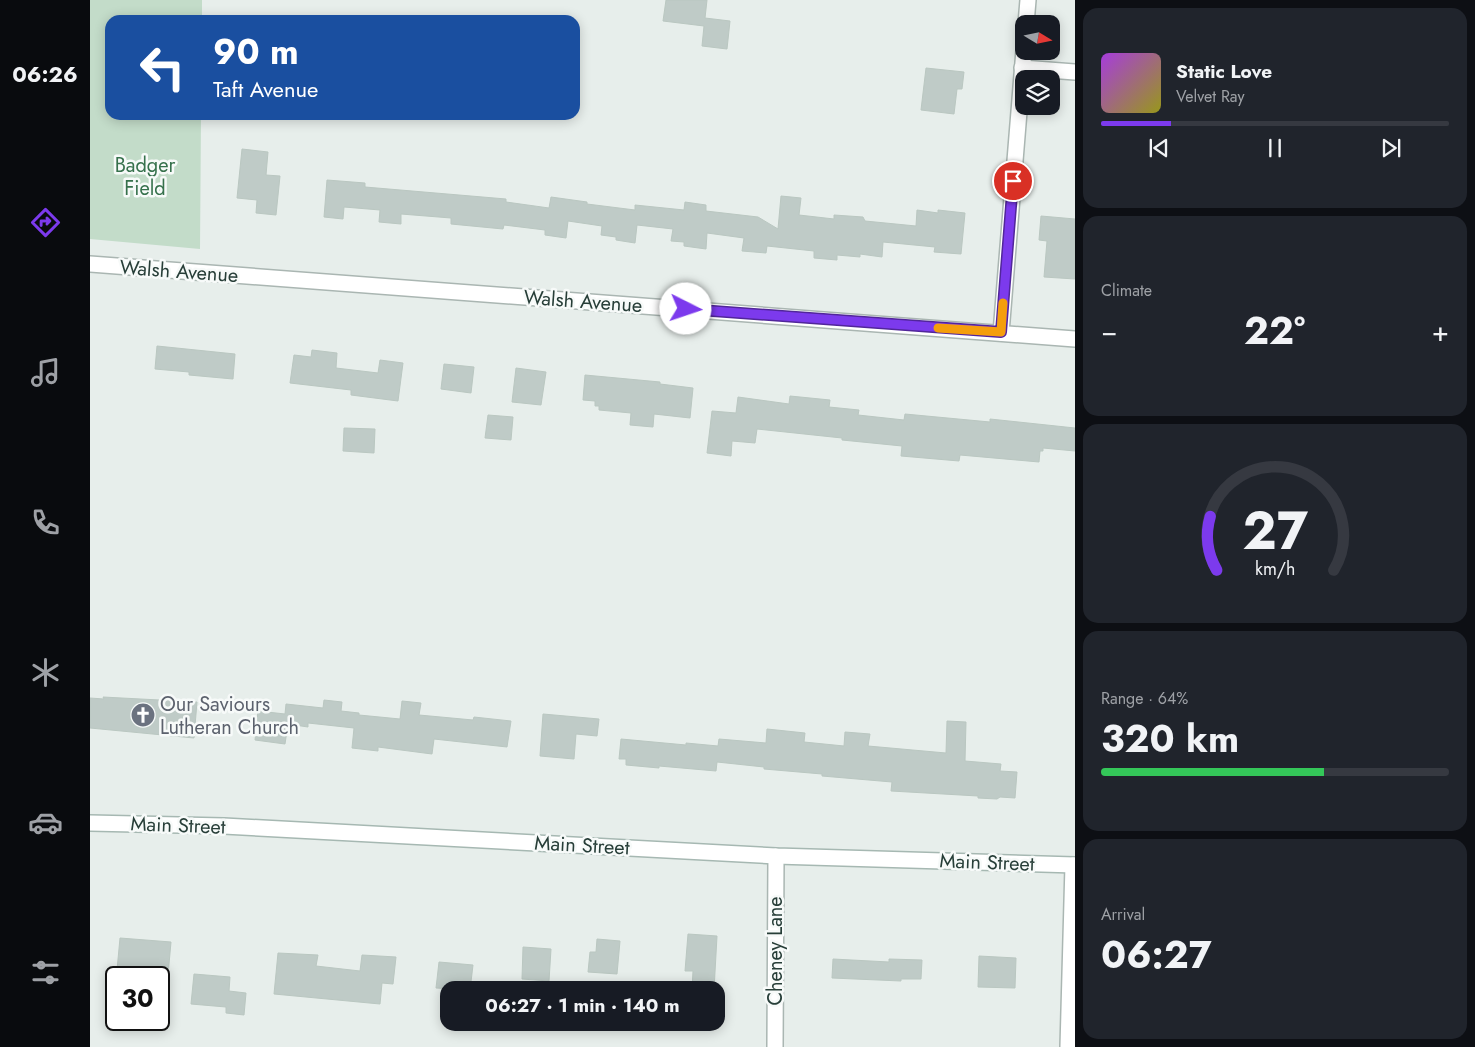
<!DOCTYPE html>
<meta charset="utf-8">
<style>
body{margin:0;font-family:Jost,sans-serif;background:#20242c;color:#f1f3f6;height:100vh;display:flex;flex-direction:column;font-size:19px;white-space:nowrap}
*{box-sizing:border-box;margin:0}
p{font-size:16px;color:#9ea1a6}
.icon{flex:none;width:28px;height:28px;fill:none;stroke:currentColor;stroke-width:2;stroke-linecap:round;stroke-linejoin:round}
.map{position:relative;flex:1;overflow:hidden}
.side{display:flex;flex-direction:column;gap:8px;padding:8px;background:#0d0f14;width:400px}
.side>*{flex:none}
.guide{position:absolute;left:15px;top:15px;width:475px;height:105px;border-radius:15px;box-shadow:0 2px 12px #0003;background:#1a4fa0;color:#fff;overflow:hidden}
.needle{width:32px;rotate:100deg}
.fabs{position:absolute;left:925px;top:15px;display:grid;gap:10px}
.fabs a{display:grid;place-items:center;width:45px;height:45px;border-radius:10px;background:#171b24;box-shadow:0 2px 12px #0003;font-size:25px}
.speed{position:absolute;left:15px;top:966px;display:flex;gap:10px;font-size:25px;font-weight:700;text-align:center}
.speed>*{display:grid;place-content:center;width:65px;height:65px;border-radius:50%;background:#171b24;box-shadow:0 2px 12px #0003;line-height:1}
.speed .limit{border:2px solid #111;border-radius:8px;background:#fff;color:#111}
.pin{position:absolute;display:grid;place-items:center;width:42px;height:42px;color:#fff;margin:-21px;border:2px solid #fff;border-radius:50%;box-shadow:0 1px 5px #0007}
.me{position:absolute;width:55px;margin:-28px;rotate:94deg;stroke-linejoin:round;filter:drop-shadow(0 0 4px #0008)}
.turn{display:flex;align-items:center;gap:18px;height:105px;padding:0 25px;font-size:22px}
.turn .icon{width:65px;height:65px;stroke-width:2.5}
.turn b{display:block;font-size:35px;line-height:42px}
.big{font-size:38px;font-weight:700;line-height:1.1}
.side .tile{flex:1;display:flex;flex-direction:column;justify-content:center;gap:8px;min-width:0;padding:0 18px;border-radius:15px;background:#20242c}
.side .dial{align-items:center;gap:0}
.dial svg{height:130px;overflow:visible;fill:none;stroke:#363941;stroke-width:7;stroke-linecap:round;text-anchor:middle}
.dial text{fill:#f1f3f6;stroke:none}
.song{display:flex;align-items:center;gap:15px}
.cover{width:60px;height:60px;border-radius:8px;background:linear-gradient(135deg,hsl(280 70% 55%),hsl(60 70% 35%))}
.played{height:5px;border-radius:2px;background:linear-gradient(90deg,#7c3aed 20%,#363941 20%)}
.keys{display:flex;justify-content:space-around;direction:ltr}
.heat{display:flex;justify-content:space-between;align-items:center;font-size:28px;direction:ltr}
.charge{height:8px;border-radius:4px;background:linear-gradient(90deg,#34c759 64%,#363941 0)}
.trip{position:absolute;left:350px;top:981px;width:285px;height:50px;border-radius:15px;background:#171b24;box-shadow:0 2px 12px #0003;font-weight:700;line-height:50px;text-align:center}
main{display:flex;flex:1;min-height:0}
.dock{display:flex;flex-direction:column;width:90px;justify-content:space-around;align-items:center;background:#090b0e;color:#9ea1a6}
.dock .icon{width:35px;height:35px}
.dock .selected{color:#7c3aed}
.dock b{font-size:22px;color:#f1f3f6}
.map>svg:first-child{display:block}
.green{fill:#c3dcc9}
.building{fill:#bfcbc7;stroke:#bac7c1}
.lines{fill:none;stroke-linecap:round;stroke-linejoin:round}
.street-casing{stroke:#aab6b2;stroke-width:18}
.secondary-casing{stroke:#a6b8b2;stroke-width:18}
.street{stroke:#fff;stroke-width:15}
.secondary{stroke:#fff;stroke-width:15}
.route-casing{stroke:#51269a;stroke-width:12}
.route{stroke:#7c3aed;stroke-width:9}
.slow{stroke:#f59e0b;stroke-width:9}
.labels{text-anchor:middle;stroke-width:5;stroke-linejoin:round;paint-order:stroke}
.park-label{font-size:20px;fill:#36714c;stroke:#f7faf9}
.street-label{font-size:20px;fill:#273e38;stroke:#f7faf9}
.worship-label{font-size:20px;fill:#5b616d;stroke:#f7faf9;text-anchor:start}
</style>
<main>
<nav class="dock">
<b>06:26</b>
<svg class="icon selected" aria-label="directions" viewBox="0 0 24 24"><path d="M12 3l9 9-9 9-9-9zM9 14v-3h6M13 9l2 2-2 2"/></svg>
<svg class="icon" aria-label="music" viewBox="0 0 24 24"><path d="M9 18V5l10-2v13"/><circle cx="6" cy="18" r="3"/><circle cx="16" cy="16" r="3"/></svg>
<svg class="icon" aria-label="phone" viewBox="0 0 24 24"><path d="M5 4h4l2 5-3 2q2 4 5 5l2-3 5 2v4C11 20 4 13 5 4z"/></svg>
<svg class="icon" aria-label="climate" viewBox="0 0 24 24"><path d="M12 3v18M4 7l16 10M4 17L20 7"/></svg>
<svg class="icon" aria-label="car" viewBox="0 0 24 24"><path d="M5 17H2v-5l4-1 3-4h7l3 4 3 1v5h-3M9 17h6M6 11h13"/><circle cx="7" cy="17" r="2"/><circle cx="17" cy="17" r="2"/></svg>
<svg class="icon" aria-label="filters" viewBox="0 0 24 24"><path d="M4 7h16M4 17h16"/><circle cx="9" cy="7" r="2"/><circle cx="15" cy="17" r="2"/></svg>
</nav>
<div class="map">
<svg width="985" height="1047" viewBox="0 0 985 1047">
<rect width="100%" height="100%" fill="#e7eeeb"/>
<!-- green -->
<path class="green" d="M 0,0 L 112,0 L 112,20 L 20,20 L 20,115 L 111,115 L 110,249 L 0,239 Z"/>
<!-- building -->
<g class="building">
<path d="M 576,0 L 617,0 L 615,18 L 640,21 L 637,49 L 612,46 L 614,26 L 573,21 Z"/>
<path d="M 836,68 L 874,72 L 872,89 L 867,89 L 864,114 L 831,110 Z"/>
<path d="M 152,149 L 178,152 L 176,175 L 190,176 L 186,215 L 166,213 L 167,200 L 147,198 Z"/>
<path d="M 237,180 L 275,183 L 275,187 L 416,199 L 416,202 L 459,208 L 461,197 L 497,202 L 497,204 L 545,210 L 545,205 L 594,210 L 595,202 L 616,205 L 616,211 L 668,217 L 688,229 L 691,196 L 711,198 L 709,215 L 744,219 L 744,215 L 773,217 L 775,221 L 826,226 L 827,210 L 848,213 L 848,210 L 875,213 L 871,254 L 844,252 L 845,247 L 793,242 L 792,257 L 770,254 L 770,257 L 747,255 L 747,260 L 724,258 L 724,251 L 677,246 L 676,253 L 652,251 L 654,238 L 617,233 L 616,249 L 594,246 L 594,242 L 581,241 L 583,229 L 547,225 L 545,243 L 526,240 L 526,237 L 511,235 L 512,226 L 478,221 L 476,238 L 455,235 L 455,230 L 414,225 L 413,229 L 361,224 L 361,218 L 311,214 L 311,224 L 289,222 L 290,210 L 254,207 L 253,219 L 234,217 Z"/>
<path d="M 951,216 L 985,219 L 985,279 L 954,277 L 957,241 L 949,240 Z"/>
<path d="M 67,346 L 145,354 L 143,379 L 99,375 L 99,372 L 65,369 Z"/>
<path d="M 222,350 L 247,353 L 246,368 L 288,373 L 290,360 L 313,363 L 308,401 L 261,395 L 261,390 L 200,383 L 204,355 L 221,357 Z"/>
<path d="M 354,364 L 384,367 L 381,393 L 351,389 Z"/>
<path d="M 426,368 L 456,372 L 451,405 L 422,402 Z"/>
<path d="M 495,375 L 570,382 L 570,384 L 603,388 L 600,418 L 564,414 L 563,427 L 540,425 L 541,413 L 509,410 L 509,406 L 505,406 L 505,401 L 493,400 Z"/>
<path d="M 700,396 L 740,400 L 739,407 L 769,410 L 768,415 L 814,420 L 815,414 L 900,422 L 900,419 L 985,428 L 985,451 L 953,448 L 953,451 L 950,451 L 949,462 L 870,455 L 869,461 L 811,456 L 812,446 L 752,440 L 752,438 L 667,429 L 665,443 L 642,441 L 641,456 L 617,453 L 622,411 L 646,413 L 648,397 L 699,404 Z"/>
<path d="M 398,415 L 423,417 L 421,440 L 395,438 Z"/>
<path d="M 254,428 L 285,429 L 284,453 L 253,451 Z"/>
<path d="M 13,697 L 107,702 L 104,738 L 0,728 L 0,698 L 14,699 Z"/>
<path d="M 234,700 L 252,702 L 251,711 L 269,713 L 269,715 L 310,719 L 312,701 L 331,703 L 329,715 L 383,720 L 384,717 L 421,721 L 417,747 L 344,739 L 342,754 L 288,747 L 288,751 L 262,748 L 264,728 L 218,723 L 218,727 L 198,724 L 195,744 L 165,740 L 168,711 L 195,714 L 196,704 L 233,708 Z"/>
<path d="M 453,714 L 509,719 L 507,736 L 486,734 L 484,759 L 450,756 Z"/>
<path d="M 857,721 L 876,722 L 875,761 L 911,764 L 910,771 L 927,772 L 925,798 L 910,797 L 907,799 L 888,798 L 888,796 L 801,791 L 802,782 L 732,776 L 732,774 L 674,769 L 674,767 L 627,762 L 626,771 L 569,766 L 569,768 L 536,765 L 536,759 L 529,759 L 531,739 L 596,745 L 596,743 L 628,746 L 629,739 L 676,743 L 677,729 L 715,733 L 714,742 L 754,746 L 755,732 L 780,734 L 778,746 L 856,753 Z"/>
<path d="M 598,934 L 627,936 L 624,990 L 602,990 L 603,971 L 595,971 Z"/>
<path d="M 30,938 L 81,942 L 78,975 L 27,970 Z"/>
<path d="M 507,939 L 530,941 L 527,974 L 498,972 L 500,952 L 506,952 Z"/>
<path d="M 433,947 L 461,949 L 459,981 L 432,979 Z"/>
<path d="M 188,953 L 228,955 L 226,966 L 270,971 L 272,955 L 306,957 L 303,984 L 292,983 L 290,1004 L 184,994 Z"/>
<path d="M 889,956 L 926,958 L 925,988 L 888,987 Z"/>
<path d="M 743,959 L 799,962 L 799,959 L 832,960 L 831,979 L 811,979 L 811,981 L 742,978 Z"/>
<path d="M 349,962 L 383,965 L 380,990 L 346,988 Z"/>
<path d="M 104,974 L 140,977 L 139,991 L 156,993 L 154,1015 L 136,1013 L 136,1007 L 101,1004 Z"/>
</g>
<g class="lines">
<defs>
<g id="street">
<path d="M 936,24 L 938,0"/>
<path d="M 932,68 L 985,72"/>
<path d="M 0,264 L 985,339"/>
<path d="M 911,333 L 934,50"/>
<path d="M 685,1047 L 686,856"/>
<path d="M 978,1047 L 983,865"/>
</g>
<path id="secondary" d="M 0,823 L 134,826 L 686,856 L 985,865"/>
</defs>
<!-- street casing -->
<use href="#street" class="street-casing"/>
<!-- secondary casing -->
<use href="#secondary" class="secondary-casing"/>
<!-- street -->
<use href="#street" class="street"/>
<!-- secondary -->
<use href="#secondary" class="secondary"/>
</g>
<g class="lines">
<defs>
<path id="route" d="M 596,309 L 911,332 L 923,181"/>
</defs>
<!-- route casing -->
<use href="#route" class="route-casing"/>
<!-- route -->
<use href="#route" class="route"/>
<!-- slow -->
<path class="slow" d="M 848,328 L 911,332 L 913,303"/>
</g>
<!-- icons -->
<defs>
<symbol id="church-disc" viewBox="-11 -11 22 22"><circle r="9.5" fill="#6b7280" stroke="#f7faf9"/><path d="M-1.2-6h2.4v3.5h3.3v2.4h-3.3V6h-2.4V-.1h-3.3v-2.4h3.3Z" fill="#fff"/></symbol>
</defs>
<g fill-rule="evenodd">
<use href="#church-disc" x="39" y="701" width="28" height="28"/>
</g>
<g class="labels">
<!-- park labels -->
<g class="park-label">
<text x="55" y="172">Badger<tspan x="55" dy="23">Field</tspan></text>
</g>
<!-- street labels -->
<g class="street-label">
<text transform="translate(89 271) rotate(4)" y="7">Walsh Avenue</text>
<text transform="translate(493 301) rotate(4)" y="7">Walsh Avenue</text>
<text transform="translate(88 825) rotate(2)" y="7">Main Street</text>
<text transform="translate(492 845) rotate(3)" y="7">Main Street</text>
<text transform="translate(897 862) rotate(2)" y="7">Main Street</text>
<text transform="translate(685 951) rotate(-90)" y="7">Cheney Lane</text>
</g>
<!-- worship labels -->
<g class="worship-label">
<text x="70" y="711">Our Saviours<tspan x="70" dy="23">Lutheran Church</tspan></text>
</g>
</g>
</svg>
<div class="fabs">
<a><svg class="needle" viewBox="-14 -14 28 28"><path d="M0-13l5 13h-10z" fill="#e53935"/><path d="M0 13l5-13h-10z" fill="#9ea1a6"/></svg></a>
<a><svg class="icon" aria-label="layers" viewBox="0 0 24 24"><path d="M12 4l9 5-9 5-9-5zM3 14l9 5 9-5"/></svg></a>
</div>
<div class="speed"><div class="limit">30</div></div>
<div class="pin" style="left:923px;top:181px;background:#d93025"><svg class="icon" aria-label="arrive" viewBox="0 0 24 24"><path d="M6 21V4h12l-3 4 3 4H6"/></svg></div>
<svg class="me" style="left:596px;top:309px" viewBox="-20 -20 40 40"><circle r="19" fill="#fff"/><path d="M0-13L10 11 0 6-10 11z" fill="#7c3aed"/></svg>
<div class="trip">06:27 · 1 min · 140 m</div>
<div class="guide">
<div class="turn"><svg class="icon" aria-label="left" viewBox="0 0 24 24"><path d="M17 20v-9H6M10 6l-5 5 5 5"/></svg><div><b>90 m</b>Taft Avenue</div></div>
</div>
</div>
<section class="side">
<div class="tile">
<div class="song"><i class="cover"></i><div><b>Static Love</b><p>Velvet Ray</p></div></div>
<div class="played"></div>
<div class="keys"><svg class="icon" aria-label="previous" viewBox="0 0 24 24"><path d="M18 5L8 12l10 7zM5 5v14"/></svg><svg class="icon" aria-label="pause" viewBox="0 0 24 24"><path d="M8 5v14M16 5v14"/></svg><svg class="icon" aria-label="next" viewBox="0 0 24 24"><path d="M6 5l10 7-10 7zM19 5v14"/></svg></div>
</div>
<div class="tile"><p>Climate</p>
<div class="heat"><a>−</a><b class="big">22°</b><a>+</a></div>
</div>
<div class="tile dial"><svg viewBox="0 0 100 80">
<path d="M14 69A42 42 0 1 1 86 69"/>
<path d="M14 69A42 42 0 0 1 10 36" stroke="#7c3aed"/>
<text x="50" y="56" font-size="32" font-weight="700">27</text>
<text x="50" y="72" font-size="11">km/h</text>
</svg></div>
<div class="tile"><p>Range · 64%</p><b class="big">320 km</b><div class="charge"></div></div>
<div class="tile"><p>Arrival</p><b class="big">06:27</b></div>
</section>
</main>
